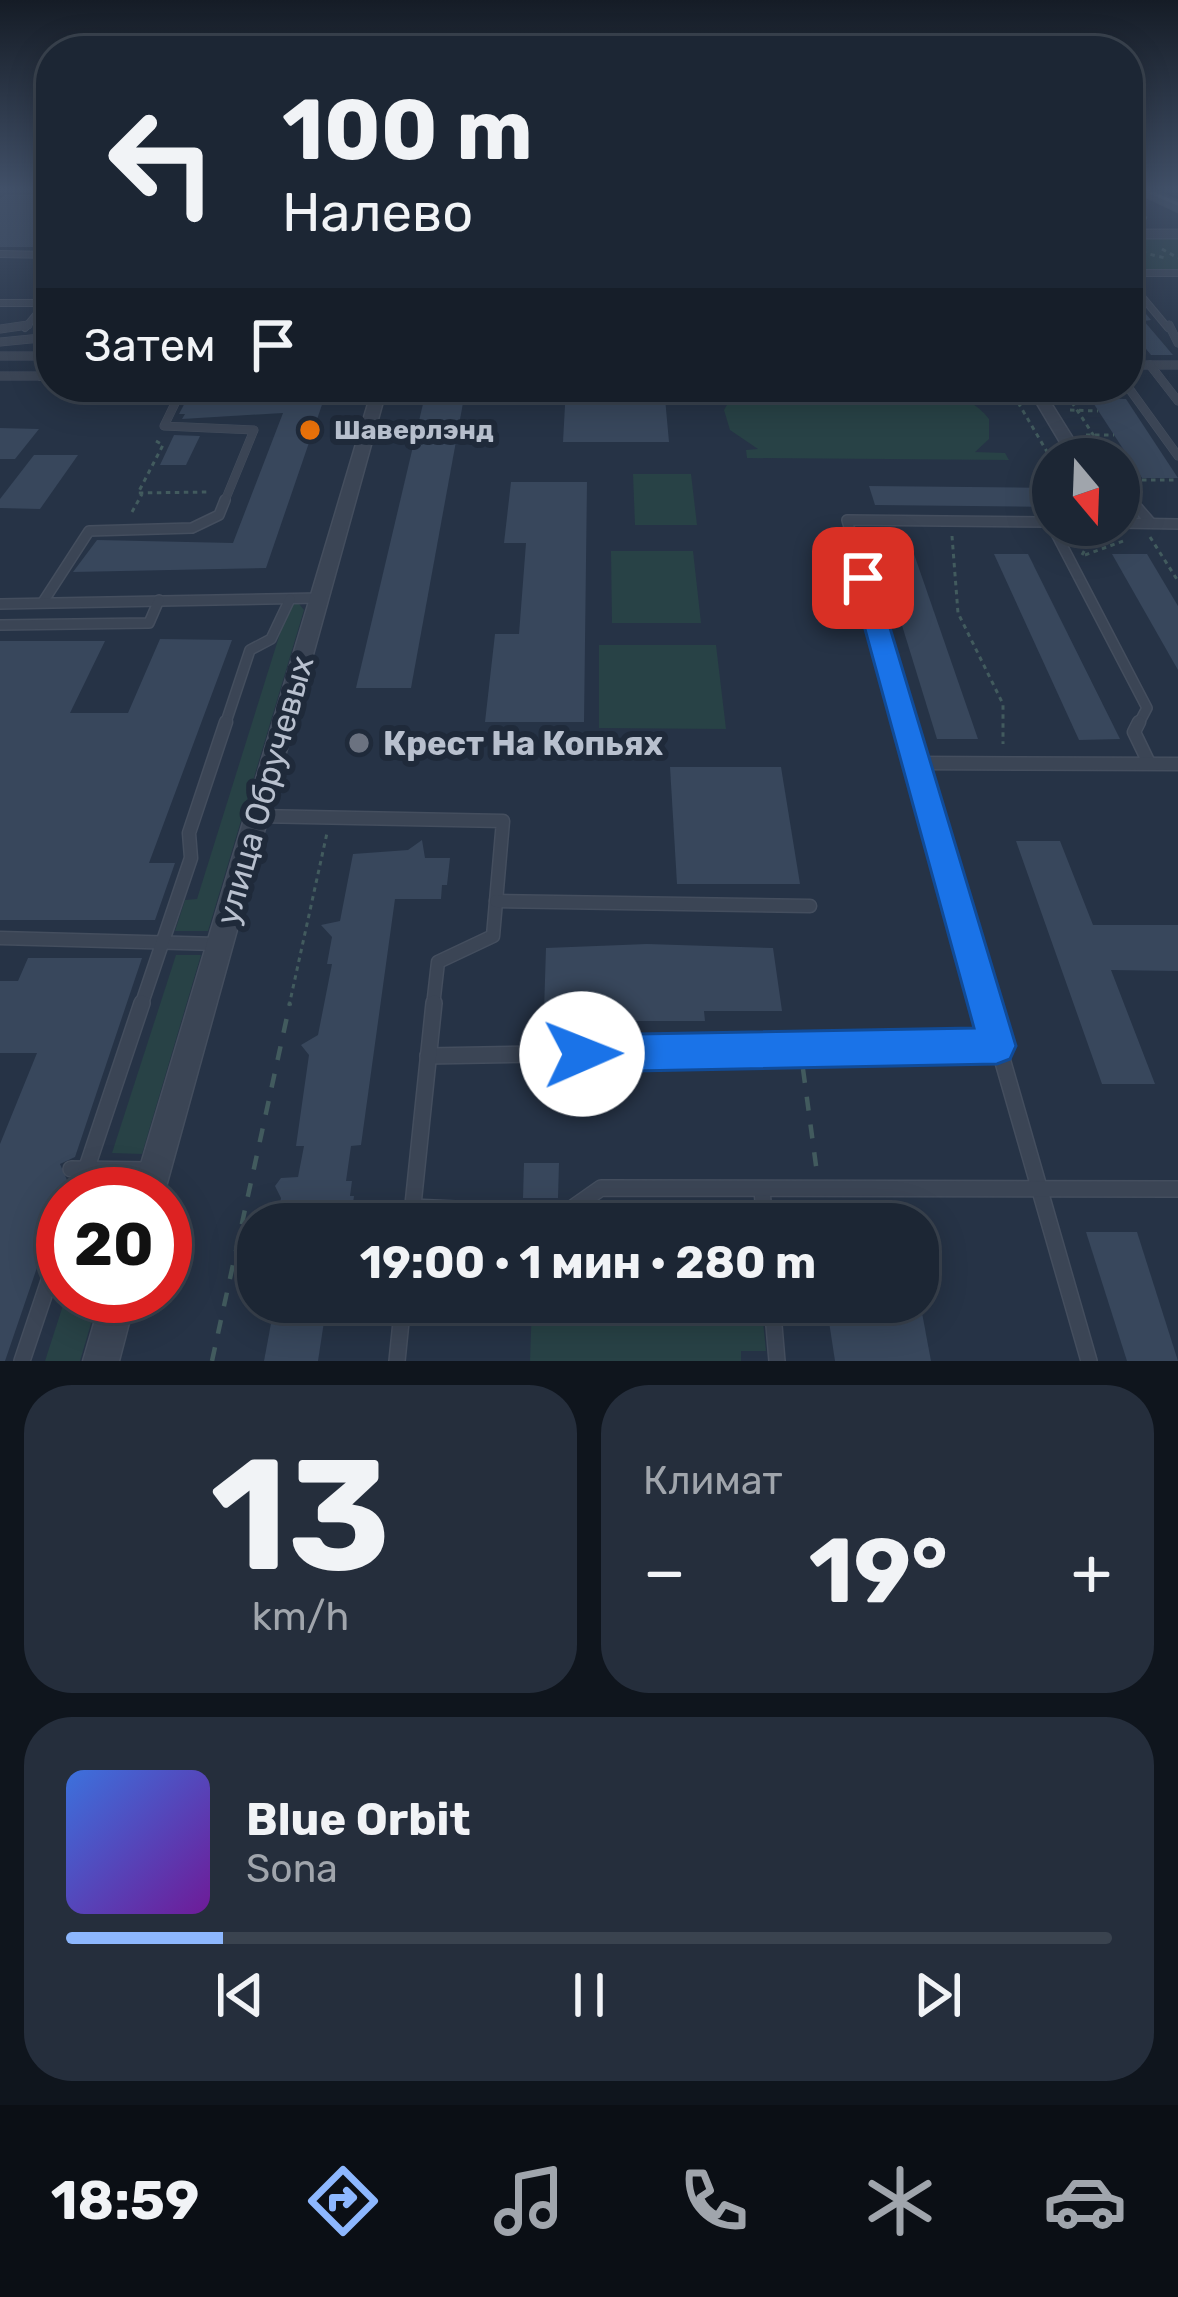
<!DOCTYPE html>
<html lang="ru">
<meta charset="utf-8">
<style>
body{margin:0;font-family:Rubik,sans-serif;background:#252e3c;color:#f1f3f6;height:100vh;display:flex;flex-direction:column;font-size:45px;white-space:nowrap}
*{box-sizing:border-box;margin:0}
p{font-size:39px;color:#a0a5ac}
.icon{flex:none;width:66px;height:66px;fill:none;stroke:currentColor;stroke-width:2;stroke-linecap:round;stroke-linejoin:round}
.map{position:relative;height:1361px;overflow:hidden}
.side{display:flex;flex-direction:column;gap:24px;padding:24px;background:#0f151d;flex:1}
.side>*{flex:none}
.top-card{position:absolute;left:36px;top:36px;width:1107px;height:366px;border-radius:48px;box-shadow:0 6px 30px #0003,0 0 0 3px #3a434f;background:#1c2634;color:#f1f3f6;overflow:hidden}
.needle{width:78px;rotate:161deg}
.controls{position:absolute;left:1032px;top:438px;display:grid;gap:24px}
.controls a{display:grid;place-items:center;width:108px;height:108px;border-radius:50%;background:#1c2634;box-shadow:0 6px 30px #0003,0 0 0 3px #3a434f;font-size:60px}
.speed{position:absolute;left:36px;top:1167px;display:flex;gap:24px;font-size:60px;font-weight:700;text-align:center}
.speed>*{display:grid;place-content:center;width:156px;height:156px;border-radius:50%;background:#1c2634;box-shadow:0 6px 30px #0003,0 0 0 3px #3a434f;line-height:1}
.speed .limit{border:18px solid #d22;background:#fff;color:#111}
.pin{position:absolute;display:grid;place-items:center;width:102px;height:102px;color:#fff;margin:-51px;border-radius:24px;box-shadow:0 6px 18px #0006}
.me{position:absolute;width:132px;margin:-66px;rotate:89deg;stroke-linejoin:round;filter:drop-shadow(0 0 9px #0008)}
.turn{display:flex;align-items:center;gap:42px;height:252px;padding:0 48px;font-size:54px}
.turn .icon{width:156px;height:156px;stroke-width:2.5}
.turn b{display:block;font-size:84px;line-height:102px}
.then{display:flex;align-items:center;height:114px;padding:0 48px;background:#0003;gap:24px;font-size:45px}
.big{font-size:90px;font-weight:700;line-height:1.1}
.side .tile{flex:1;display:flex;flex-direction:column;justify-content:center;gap:18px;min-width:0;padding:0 42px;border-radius:48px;background:#252e3c}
.side .dial{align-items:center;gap:0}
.dial b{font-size:156px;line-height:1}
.song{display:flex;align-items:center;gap:36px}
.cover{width:144px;height:144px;border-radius:18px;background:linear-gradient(135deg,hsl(220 70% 55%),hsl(280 70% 35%))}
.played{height:12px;border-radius:6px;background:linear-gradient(90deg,#8db7fe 15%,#3a434f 15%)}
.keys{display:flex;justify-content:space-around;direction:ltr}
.heat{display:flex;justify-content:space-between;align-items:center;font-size:66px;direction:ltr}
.side .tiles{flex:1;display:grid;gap:24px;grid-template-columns:1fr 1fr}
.tile:last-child{grid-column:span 2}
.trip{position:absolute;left:237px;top:1203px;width:702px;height:120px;border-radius:48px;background:#1c2634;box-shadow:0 6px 30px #0003,0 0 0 3px #3a434f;font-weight:700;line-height:120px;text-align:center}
.tab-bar{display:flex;height:192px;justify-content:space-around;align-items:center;background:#0b0f15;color:#a0a5ac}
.tab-bar .icon{width:84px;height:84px}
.tab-bar .current{color:#8db7fe}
.tab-bar b{font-size:54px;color:#f1f3f6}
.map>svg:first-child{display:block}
.green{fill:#284246}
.building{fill:#38475c}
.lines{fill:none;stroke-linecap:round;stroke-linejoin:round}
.lane-far4-casing{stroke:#444e5e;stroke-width:8}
.lane-far3-casing{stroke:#444e5e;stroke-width:9}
.lane-far2-casing{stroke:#444e5e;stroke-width:12}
.lane-far1-casing{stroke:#444e5e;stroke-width:15}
.lane-casing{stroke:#444e5e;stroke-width:18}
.street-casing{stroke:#444e5e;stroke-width:3}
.secondary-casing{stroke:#444e5e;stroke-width:3}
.path-far1{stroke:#425b5e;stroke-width:3;stroke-dasharray:4.5 4.5;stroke-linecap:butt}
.path{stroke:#425b5e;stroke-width:4.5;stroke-dasharray:14 14;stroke-linecap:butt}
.lane-far4{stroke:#3b4555;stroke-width:6}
.lane-far3{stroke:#3b4555;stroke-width:8}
.lane-far2{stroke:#3b4555;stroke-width:9}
.lane-far1{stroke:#3b4555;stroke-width:12}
.lane{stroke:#3b4555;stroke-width:15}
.street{fill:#3b4555;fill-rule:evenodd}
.secondary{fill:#485468;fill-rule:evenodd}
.tram{stroke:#5d697c;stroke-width:3}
.route{fill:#1a73e8;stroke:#114b97;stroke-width:3}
.food-dot{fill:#e8710a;stroke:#1f2a3a;stroke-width:4.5}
.worship-dot{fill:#6b7280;stroke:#1f2a3a;stroke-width:4.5}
.labels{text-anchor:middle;stroke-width:12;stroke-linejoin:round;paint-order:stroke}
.far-poi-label{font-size:27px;font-weight:bold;fill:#b8c0ce;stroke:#1f2a3a;text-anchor:start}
.poi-label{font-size:33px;font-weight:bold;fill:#b8c0ce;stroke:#1f2a3a;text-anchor:start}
.street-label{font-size:33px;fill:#b8c0ce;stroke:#1f2a3a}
</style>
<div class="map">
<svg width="1178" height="1361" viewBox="0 0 1178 1361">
<rect width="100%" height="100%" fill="#263346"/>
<!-- green -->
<g class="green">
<rect x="1128" y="239" width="50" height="31"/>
<path d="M 750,387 C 810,387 952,367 989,419 L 989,439 L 975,452 L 1005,453 L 1009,460 L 747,458 L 746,450 L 758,449 L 730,430 L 724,410 L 731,398 Z"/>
<path d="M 633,474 L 691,474 L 697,525 L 635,525 Z"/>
<path d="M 611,551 L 693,551 L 701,623 L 612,623 Z"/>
<path d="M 296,600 L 304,610 L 208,931 L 175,931 L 185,900 L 197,899 L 287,611 Z"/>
<path d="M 599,645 L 716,645 L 726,729 L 599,728 Z"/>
<path d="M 176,955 L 201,955 L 142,1154 L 112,1153 Z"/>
<path d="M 66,1296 L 99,1296 L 80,1361 L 45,1361 Z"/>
<path d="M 532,1302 L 761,1302 L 766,1351 L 741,1351 L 741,1361 L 530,1361 Z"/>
</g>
<!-- building -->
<g class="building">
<path d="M 5,195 L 51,195 L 51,238 L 42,247 L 0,247 L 0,199 Z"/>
<path d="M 1128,292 L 1151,320 L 1144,321 L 1173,355 L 1151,355 L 1128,327 Z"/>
<path d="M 427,387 L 463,387 L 463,403 L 411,688 L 356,688 Z"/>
<path d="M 566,387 L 664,387 L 669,442 L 563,442 Z"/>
<path d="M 325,396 L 266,568 L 73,572 L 97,540 L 233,543 L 283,413 L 182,419 L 185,414 L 179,414 L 188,397 Z"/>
<path d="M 1090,398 L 1126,399 L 1178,478 L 1142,478 Z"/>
<path d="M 0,428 L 39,429 L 15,459 L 0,459 Z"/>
<path d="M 174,435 L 200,436 L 186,465 L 160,465 Z"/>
<path d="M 34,455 L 78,455 L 40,509 L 0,508 L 0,499 Z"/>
<path d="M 511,482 L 587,482 L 584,722 L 485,722 L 495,634 L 519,634 L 526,543 L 504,543 Z"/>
<path d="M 869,486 L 1053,488 L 1053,507 L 875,505 Z"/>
<path d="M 880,554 L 914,554 L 978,739 L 937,739 Z"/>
<path d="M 994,554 L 1028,554 L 1120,739 L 1079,740 Z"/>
<path d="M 1112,554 L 1147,554 L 1178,606 L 1178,670 Z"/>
<path d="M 160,639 L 232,640 L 149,863 L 175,863 L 155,920 L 0,920 L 0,641 L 105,641 L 70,713 L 128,713 Z"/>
<path d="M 670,767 L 781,767 L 800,884 L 677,884 Z"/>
<path d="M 422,840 L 425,858 L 450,858 L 447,885 L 442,885 L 441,899 L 395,899 L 361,1145 L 351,1146 L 346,1181 L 352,1181 L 350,1196 L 354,1196 L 350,1224 L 276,1224 L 281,1198 L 275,1186 L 281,1178 L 298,1177 L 304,1146 L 296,1146 L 309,1055 L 301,1045 L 318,1035 L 332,964 L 327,964 L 332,937 L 321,925 L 340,921 L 353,854 L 408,850 Z"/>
<path d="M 1016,841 L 1060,841 L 1093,925 L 1178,925 L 1178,971 L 1111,970 L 1155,1084 L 1102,1084 Z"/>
<path d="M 647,944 L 773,948 L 782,1011 L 704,1011 L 705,1021 L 624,1021 L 624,1011 L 544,1011 L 546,948 Z"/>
<path d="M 28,958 L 142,958 L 75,1157 L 60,1164 L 67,1180 L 5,1361 L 0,1361 L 0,1144 L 37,1053 L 0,1053 L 0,981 L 18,981 Z"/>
<path d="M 524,1163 L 559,1163 L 558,1198 L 523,1198 Z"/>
<path d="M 1086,1232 L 1137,1232 L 1178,1361 L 1127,1361 Z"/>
<path d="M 275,1302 L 327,1302 L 318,1361 L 264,1361 Z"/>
<path d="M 826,1302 L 920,1302 L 931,1361 L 835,1361 Z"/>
</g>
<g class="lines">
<defs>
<g id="lane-far4">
<path d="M 0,254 L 51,255"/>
<path d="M 46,264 L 51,264"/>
<path d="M 1128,273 L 1178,273"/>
<path d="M 1128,280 L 1168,328"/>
<path d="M 0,303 L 48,303"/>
<path d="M 25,328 L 51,297"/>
</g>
<g id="lane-far3">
<path d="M 1169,325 L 1178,343"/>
<path d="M 0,329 L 28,325"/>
<path d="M 0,342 L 51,337"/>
<path d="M 0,356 L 51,356"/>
<path d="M 1128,365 L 1178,365"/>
<path d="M 1150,365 L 1178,401"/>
<path d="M 0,376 L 44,376"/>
<path d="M 183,387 L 164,426 L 254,430 L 224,503"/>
<path d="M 1128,387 L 1178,456"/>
<path d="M 1119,486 L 1134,503"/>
</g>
<g id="lane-far2">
<path d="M 1131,500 L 1151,523"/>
<path d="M 1119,523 L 1178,524"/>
<path d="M 43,602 L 89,531 L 192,528 L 219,515 L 225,500"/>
<path d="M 0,604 L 319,598"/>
<path d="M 0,625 L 149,623 L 159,600"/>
<path d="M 225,725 L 250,650 L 271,639 L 290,599"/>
<path d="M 906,725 L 847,520 L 1050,522 L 1147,708 L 1138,725"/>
</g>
<g id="lane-far1">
<path d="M 905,722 L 987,1006"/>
<path d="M 1139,722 L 1134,732 L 1149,763"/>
<path d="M 915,763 L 1178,764"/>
<path d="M 257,816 L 503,821 L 493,936 L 438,962 L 433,1006"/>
<path d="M 496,901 L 810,906"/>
<path d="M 0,938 L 217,944"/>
<path d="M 141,1006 L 191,858 L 189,833 L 226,722"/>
</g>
<g id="lane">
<path d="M 986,1003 L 1089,1361"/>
<path d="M 428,1056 L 997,1046"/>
<path d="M 71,1169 L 152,1170"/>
<path d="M 762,1190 L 765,1224"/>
<path d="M 78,1194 L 142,1003"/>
<path d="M 412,1207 L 564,1214 L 601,1188 L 1178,1189"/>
<path d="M 411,1224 L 434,1003"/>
<path d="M 772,1302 L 777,1361"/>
<path d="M 22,1361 L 63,1239"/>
<path d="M 397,1361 L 403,1302"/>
</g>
<g id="street">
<rect x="1128" y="230" width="50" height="8"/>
<path d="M 39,373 L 51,373 L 51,381 L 39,379 Z"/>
<path d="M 373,387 L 387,387 L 164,1194 L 132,1194 Z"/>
<path d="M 1027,387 L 1041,387 L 1086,459 L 1070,459 Z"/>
<path d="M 102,1296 L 136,1296 L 119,1361 L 83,1361 Z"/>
</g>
<path id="secondary" d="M 1128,188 L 1147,188 L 1178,201 L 1178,212 Z"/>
</defs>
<!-- lane-far4 casing -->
<use href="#lane-far4" class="lane-far4-casing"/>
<!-- lane-far3 casing -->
<use href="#lane-far3" class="lane-far3-casing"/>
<!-- lane-far2 casing -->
<use href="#lane-far2" class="lane-far2-casing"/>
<!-- lane-far1 casing -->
<use href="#lane-far1" class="lane-far1-casing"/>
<!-- lane casing -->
<use href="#lane" class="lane-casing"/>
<!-- street casing -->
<use href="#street" class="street-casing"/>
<!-- secondary casing -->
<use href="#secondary" class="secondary-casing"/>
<!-- path-far1 -->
<g class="path-far1">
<path d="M 1128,213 L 1147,218"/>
<path d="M 1162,249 L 1178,258"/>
<path d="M 1133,250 L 1165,258"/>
<path d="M 1009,387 L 1053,462"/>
<path d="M 1062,387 L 1109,459"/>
<path d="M 1070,410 L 1098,411"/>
<path d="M 1086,435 L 1114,435"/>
<path d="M 156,441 L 163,445 L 138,493 L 209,492"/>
<path d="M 1119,463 L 1133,464"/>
<path d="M 1133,480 L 1178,480"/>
<path d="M 132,512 L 142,494"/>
<path d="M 952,536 L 958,613 L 1003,704 L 1003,744"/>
<path d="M 1150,537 L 1178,581"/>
<path d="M 1082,555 L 1099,525"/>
<path d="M 1085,555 L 1126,540"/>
<path d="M 289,1006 L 327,833"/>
</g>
<!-- path -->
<g class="path">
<path d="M 803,1069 L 817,1173"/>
<path d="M 212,1361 L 290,1003"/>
</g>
<!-- lane-far4 -->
<use href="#lane-far4" class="lane-far4"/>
<!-- lane-far3 -->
<use href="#lane-far3" class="lane-far3"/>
<!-- lane-far2 -->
<use href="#lane-far2" class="lane-far2"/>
<!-- lane-far1 -->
<use href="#lane-far1" class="lane-far1"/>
<!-- lane -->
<use href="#lane" class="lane"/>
<!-- street -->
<use href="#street" class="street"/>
<!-- secondary -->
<use href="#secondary" class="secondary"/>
<!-- tram -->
<path class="tram" d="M 1140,188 L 1178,204"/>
</g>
<!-- sky -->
<linearGradient id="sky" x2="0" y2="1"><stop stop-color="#151c26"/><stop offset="0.5" stop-color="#415068"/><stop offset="1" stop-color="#415068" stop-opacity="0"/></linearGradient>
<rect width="1178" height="378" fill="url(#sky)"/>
<!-- route -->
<path class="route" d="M 863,570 L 875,578 L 1016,1046 L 1010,1059 L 997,1064 L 582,1072 L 569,1067 L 564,1054 L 569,1041 L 582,1035 L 974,1028 L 851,578 Z"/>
<!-- markers -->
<circle class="food-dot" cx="310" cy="430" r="12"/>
<circle class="worship-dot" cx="359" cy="743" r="12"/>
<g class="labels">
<!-- far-poi labels -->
<g class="far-poi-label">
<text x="334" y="439">Шаверлэнд</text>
</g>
<!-- poi labels -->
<g class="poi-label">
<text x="383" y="755">Крест На Копьях</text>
</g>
<!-- street labels -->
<g class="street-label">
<text transform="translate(264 790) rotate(-74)" y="12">улица Обручевых</text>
</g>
</g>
</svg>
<div class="controls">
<a><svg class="needle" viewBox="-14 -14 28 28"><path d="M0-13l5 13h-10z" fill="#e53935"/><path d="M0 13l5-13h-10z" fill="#a0a5ac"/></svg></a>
</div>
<div class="speed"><div class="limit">20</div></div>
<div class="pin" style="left:863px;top:578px;background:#d93025"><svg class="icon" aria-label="arrive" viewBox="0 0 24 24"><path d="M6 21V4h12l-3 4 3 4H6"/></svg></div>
<svg class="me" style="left:582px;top:1054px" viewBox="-20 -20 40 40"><circle r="19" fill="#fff"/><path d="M0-13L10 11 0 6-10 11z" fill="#1a73e8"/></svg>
<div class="trip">19:00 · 1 мин · 280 m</div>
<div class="top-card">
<div class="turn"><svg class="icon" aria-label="left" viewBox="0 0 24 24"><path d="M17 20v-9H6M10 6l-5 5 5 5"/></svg><div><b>100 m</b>Налево</div></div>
<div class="then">Затем<svg class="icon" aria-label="arrive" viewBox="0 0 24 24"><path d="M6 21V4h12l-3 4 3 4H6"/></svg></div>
</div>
</div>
<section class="side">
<div class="tiles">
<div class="tile dial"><b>13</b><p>km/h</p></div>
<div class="tile"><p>Климат</p>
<div class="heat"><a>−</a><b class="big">19°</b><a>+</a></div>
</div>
<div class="tile">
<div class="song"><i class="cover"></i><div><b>Blue Orbit</b><p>Sona</p></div></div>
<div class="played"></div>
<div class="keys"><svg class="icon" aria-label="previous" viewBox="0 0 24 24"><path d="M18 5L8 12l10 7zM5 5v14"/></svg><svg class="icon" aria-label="pause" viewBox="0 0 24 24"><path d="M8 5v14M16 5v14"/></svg><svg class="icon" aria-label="next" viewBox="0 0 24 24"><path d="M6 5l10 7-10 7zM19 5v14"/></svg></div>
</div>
</div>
</section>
<nav class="tab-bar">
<b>18:59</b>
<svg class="icon current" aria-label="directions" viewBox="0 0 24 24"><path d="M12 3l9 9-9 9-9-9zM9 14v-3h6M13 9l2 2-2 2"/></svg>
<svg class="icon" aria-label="music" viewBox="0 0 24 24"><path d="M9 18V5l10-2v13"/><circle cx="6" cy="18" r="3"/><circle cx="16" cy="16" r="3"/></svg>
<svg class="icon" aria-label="phone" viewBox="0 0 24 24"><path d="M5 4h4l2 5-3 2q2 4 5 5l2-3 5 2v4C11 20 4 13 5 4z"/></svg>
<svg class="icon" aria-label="climate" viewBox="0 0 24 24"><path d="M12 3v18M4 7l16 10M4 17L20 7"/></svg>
<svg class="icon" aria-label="car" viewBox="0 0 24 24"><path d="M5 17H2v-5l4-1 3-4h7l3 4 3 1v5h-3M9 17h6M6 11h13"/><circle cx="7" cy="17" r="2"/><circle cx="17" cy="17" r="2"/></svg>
</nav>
